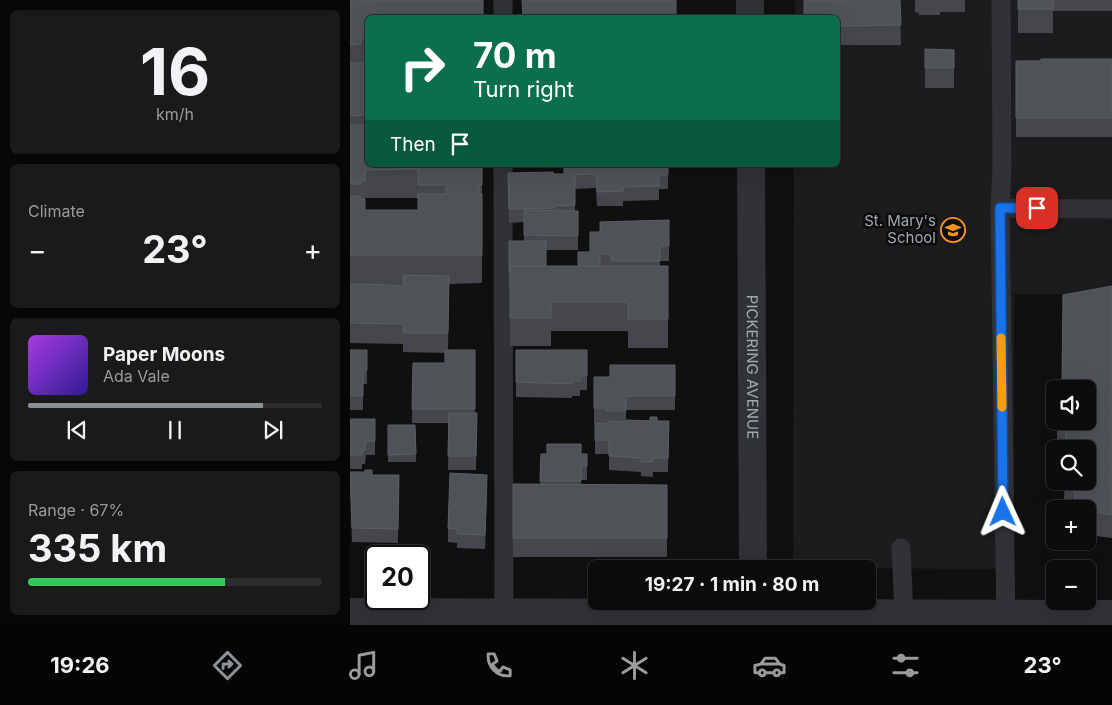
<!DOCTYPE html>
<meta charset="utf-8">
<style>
body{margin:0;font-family:Inter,sans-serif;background:#1a1a1b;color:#f1f3f6;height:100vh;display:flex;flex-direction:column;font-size:19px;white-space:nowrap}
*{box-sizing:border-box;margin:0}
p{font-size:16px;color:#9a9b9d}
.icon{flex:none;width:28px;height:28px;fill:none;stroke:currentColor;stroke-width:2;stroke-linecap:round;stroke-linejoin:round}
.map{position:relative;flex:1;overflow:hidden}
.sheet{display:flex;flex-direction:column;gap:10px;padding:10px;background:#070707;width:350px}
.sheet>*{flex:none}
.banner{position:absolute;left:15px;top:15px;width:475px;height:152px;border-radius:8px;box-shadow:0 5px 20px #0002,0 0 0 1px #2c2c2e;background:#0b6e4f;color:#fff;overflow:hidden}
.controls{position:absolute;left:696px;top:380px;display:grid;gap:10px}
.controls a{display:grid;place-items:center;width:50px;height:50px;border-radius:8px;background:#0c0c0d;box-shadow:0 5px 20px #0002,0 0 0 1px #2c2c2e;font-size:25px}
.speed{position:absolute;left:15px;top:545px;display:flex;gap:10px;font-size:25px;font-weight:700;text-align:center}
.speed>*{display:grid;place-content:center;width:65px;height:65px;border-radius:50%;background:#0c0c0d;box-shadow:0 5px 20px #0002,0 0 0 1px #2c2c2e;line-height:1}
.speed .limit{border:2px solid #111;border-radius:8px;background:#fff;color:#111}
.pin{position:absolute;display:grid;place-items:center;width:42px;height:42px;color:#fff;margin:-21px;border-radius:10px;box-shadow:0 2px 8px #0006}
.me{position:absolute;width:55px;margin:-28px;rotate:359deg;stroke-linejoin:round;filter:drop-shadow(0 0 4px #0008)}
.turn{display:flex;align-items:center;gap:18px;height:105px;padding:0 25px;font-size:22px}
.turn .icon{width:65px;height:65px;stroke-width:2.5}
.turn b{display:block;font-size:35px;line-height:42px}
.then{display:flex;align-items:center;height:48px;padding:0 25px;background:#0003;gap:10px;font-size:19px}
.big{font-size:38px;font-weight:700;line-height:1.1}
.sheet .widget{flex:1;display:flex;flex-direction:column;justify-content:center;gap:8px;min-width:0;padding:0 18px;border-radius:8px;background:#1a1a1b}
.sheet .dial{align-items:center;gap:0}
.dial b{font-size:65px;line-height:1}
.song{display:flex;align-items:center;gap:15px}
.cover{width:60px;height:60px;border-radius:8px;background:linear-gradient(135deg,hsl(280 70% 55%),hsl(250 70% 35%))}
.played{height:5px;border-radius:2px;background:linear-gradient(90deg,#8c9099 80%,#2c2c2e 80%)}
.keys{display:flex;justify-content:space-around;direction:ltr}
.heat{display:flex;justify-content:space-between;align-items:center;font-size:28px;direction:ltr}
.charge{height:8px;border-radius:4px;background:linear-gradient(90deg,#34c759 67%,#2c2c2e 0)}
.trip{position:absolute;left:238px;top:560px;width:288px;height:50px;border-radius:8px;background:#0c0c0d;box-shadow:0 5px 20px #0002,0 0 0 1px #2c2c2e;font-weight:700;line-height:50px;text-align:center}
.tab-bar{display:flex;height:80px;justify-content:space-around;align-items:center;background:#050505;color:#9a9b9d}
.tab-bar .icon{width:35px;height:35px}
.tab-bar .current{color:#8c9099}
.tab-bar b{font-size:22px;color:#f1f3f6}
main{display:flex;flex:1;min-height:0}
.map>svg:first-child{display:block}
.built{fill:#1c1c1e}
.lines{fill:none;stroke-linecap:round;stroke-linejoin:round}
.service{stroke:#313236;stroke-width:19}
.tertiary{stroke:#313236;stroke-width:28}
.wall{fill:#45474c;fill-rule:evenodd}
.shaded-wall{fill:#2c2d30}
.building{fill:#4f5257;stroke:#5b5f65}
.route-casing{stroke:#114b97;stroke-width:12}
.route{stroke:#1a73e8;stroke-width:9}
.slow{stroke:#f59e0b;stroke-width:9}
.labels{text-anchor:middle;stroke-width:5;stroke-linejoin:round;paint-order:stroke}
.poi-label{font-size:15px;fill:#a0a8b2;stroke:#0b0b0c;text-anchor:end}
.street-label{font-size:15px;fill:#a0a8b2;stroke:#0b0b0c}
</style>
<main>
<section class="sheet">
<div class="widget dial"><b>16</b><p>km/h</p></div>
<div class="widget"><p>Climate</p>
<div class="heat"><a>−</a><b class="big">23°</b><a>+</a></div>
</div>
<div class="widget">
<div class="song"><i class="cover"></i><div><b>Paper Moons</b><p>Ada Vale</p></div></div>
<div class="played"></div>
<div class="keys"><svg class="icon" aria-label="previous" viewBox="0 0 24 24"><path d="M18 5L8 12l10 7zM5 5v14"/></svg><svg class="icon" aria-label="pause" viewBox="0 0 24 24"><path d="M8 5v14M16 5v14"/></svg><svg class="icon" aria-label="next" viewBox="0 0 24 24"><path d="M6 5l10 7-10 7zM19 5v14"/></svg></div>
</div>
<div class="widget"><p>Range · 67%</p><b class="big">335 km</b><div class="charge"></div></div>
</section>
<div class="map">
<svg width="762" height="625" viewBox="0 0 762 625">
<rect width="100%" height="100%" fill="#101011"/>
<!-- built -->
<path class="built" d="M 445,0 L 762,0 L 762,294 L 664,294 L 664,569 L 443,568 L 444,165 L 488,165 L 488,18 L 445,17 Z"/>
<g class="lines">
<!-- service -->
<g class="service">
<path d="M 153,0 L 153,18"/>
<path d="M 651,0 L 652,166 L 650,208 L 656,624"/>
<path d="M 153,165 L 154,613"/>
<path d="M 650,208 L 762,209"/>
<path d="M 551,548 L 554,614"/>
</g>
<!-- tertiary -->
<g class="tertiary">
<path d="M 400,0 L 400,18"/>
<path id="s1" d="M 401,165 L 403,569"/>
<path d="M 0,612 L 762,614"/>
</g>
</g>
<!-- wall -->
<g class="wall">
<path d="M 0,0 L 18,18 L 18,58 L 16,58 L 16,63 L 18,63 L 18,165 L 132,165 L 132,283 L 99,284 L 98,350 L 125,350 L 125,413 L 127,413 L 126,470 L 98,470 L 99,423 L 62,423 L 63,363 L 95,363 L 95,353 L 53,352 L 53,344 L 0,343 L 0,284 L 53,285 L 53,284 L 0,284 ZM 15,198 L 68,198 L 68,210 L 15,210 Z"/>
<path d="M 550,0 L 551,45 L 488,45 L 488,18 Z"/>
<path d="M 565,0 L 615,0 L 615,12 L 590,12 L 590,15 L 569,15 L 569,13 L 565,12 Z"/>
<path d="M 668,0 L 762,0 L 762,11 L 703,11 L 703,33 L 668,33 Z"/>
<path d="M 575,49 L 604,50 L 604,88 L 575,88 Z"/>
<path d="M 762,59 L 762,137 L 666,137 L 666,61 Z"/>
<path d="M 318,165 L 318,189 L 309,189 L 309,200 L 273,201 L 273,206 L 247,206 L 246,188 L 225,189 L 225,211 L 228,211 L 228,250 L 196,250 L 196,266 L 228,266 L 240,252 L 250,232 L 319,220 L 319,261 L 310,261 L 310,266 L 318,266 L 318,348 L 278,348 L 278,331 L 201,331 L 201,346 L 160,346 L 160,285 L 159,285 L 159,241 L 174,241 L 174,222 L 159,223 L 158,173 L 214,174 Z"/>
<path d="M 762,286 L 762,538 L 738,535 L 738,509 L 714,509 L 715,447 L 709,444 L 707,442 L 707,421 L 738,421 L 738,389 L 712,389 L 713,295 Z"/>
<path d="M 0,350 L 17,350 L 17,384 L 13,384 L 13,410 L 0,410 Z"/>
<path d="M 166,350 L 237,350 L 237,390 L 230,390 L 230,396 L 222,396 L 222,398 L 166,397 Z"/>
<path d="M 325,365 L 325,410 L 276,410 L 276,420 L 319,421 L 318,472 L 303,472 L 303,477 L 291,476 L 291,472 L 259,470 L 259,454 L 245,454 L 245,423 L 256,424 L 256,423 L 244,423 L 244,377 L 260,377 Z"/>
<path d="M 0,419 L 25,419 L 25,455 L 16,455 L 15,464 L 12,464 L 12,469 L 0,469 Z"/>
<path d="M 38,425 L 65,425 L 66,462 L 38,462 Z"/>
<path d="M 191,454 L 237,454 L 237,480 L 231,480 L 231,484 L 317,485 L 317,557 L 163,557 L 163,484 L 190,484 Z"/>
<path d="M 0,472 L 22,475 L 49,475 L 48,543 L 2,542 Z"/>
<path d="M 137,489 L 135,549 L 107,548 L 107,543 L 98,542 L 98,528 Z"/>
</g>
<!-- shaded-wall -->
<path class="shaded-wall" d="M 137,475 L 137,489 L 135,549 L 135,535 Z"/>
<!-- building -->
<g class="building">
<path d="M 0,0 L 133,0 L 133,18 L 18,18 L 18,30 L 16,30 L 16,38 L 11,38 L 11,44 L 0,45 Z"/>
<path d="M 172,0 L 326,0 L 326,18 L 173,18 Z"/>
<path d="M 454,0 L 550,0 L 551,25 L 488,26 L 488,18 L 454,18 Z"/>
<rect x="668" y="0" width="35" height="9"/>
<path d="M 575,49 L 604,50 L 604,68 L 575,68 Z"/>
<path d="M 691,59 L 762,59 L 762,118 L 666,118 L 666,61 L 691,61 Z"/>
<path d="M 0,63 L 18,63 L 18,115 L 0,116 Z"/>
<path d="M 0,125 L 18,125 L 18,165 L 132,165 L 132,185 L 129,185 L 129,194 L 132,194 L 132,255 L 0,255 L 0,196 L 10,196 L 10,199 L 15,199 L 15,210 L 68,210 L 68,194 L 96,194 L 96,185 L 68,185 L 68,169 L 15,170 L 15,181 L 11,181 L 11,184 L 0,184 Z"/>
<path d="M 214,165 L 318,165 L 318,175 L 309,175 L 309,186 L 273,187 L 273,191 L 247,192 L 246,174 L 225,175 L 225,205 L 204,206 L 204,208 L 159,209 L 158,173 L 203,172 L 203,174 L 214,174 Z"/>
<path d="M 174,210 L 228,211 L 228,236 L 174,235 Z"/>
<path d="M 319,220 L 319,246 L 310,246 L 310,261 L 261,261 L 261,254 L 250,254 L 250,266 L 228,266 L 228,252 L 240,252 L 240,232 L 250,232 L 250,222 Z"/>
<path d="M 159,241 L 196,241 L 196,266 L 160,266 L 160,271 L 159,271 Z"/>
<path d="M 160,266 L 318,266 L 318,319 L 278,319 L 278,302 L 201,302 L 201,318 L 160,318 Z"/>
<path d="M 53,275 L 99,276 L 98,333 L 53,333 L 53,324 L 0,323 L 0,284 L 53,285 Z"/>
<path d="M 762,286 L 762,515 L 738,511 L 738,509 L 724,509 L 725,488 L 714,488 L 715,481 L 738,481 L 738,449 L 715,449 L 716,423 L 710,421 L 738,421 L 738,389 L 712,388 L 713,295 Z"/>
<path d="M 0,350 L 17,350 L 17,370 L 13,370 L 13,396 L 0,396 Z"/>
<path d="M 95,350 L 125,350 L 125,409 L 62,409 L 63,363 L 95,363 Z"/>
<path d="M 166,350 L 237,350 L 237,376 L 230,376 L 230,381 L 222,381 L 222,384 L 166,382 Z"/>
<path d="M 260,365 L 325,365 L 325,396 L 276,396 L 276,411 L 256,411 L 256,408 L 244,408 L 244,377 L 260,377 Z"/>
<path d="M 99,413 L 127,413 L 126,456 L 98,456 Z"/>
<path d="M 300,417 L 307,417 L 307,421 L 319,421 L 318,458 L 303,458 L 303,462 L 291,462 L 291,458 L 259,456 L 259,440 L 245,440 L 245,423 L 259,424 L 259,421 L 276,422 L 276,420 L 300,421 Z"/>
<path d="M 0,419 L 25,419 L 25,441 L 16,441 L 15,450 L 12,450 L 12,455 L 0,455 Z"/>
<path d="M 38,425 L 65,425 L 66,454 L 38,455 Z"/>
<path d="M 197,444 L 231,444 L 231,454 L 237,454 L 237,466 L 231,466 L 231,481 L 190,481 L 191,454 L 197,454 Z"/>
<path d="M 15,470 L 22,470 L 22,475 L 49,475 L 48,529 L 2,528 L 0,472 L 15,472 Z"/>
<path d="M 100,473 L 137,475 L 135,535 L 107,534 L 107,529 L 98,528 Z"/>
<path d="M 163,484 L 317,485 L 317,538 L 163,538 Z"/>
</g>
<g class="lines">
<defs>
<path id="route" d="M 653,512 L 650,208 L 687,208"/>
</defs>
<!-- route casing -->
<use href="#route" class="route-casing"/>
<!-- route -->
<use href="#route" class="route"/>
<!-- slow -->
<path class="slow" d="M 651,338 L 652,407"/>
</g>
<!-- icons -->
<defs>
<symbol id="school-ring" viewBox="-11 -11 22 22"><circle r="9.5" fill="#0b0b0c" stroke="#f49325" stroke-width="1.5"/><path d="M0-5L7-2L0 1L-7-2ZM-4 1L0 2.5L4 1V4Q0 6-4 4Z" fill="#f49325"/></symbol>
</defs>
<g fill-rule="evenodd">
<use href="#school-ring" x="589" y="216" width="28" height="28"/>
</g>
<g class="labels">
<!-- poi labels -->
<g class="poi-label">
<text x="586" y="226">St. Mary's<tspan x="586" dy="17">School</tspan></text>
</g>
<!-- street labels -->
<g class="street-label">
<text dy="5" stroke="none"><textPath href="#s1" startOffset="202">PICKERING AVENUE</textPath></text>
</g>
</g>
</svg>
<div class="controls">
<a><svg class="icon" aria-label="sound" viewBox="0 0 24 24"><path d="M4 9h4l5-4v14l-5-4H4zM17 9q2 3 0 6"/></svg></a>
<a><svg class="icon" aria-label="search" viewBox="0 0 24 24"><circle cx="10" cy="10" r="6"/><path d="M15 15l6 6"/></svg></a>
<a>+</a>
<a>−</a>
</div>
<div class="speed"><div class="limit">20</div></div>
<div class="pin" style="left:687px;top:208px;background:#d93025"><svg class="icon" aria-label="arrive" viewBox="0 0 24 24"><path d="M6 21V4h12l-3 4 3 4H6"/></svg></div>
<svg class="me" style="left:653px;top:512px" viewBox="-20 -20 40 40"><path d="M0-17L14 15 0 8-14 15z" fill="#1a73e8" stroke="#fff" stroke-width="4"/></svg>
<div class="trip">19:27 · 1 min · 80 m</div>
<div class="banner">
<div class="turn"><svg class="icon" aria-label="right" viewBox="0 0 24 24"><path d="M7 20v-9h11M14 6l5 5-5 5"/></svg><div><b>70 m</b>Turn right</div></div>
<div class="then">Then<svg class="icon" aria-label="arrive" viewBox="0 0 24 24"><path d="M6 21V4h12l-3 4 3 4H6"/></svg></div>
</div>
</div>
</main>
<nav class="tab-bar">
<b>19:26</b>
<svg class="icon current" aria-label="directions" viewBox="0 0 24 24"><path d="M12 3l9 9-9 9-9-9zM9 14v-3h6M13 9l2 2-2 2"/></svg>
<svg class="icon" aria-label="music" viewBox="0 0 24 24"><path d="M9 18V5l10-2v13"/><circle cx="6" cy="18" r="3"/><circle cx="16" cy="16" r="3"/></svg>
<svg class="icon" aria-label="phone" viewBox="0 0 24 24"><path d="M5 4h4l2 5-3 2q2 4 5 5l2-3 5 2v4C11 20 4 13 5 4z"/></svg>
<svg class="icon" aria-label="climate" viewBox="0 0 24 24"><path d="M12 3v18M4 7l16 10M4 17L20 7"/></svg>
<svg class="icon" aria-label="car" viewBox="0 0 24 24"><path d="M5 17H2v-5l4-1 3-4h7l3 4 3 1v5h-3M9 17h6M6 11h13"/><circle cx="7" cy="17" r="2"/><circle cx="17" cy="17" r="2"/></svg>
<svg class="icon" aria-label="filters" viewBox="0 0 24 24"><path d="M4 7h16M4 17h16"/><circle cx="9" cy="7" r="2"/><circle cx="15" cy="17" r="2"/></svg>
<b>23°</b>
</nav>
